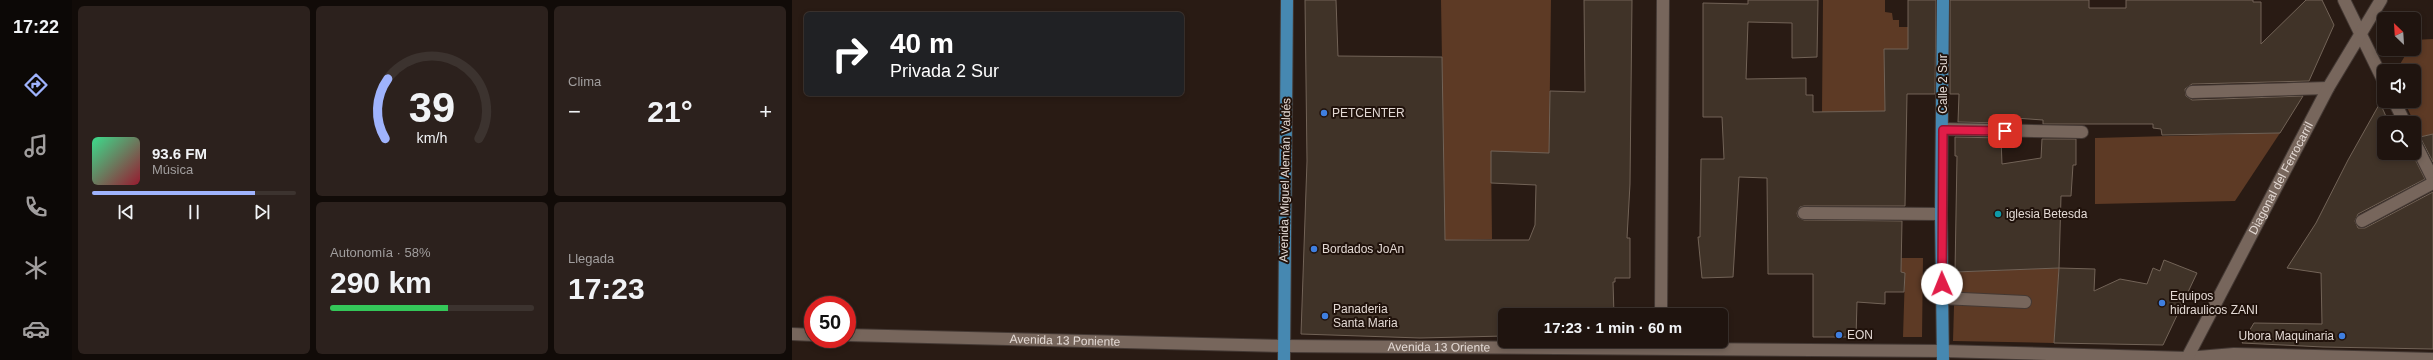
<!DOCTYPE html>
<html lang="es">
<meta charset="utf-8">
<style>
body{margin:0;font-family:Arial,sans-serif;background:#2c211d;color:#f1f3f6;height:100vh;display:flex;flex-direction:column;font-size:15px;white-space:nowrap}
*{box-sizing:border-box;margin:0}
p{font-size:13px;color:#a19e9e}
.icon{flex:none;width:22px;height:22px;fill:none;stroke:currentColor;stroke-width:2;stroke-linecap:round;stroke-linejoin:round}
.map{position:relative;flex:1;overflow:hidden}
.side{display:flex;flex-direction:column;gap:6px;padding:6px;background:#110b08;width:720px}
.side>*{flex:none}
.guide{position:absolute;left:12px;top:12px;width:380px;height:84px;border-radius:6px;box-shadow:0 2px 6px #0003,0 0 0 1px #3c332f;background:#202124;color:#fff;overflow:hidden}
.needle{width:26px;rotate:335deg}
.controls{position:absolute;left:1585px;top:12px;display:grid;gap:8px}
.controls a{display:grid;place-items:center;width:44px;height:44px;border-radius:6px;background:#1f140f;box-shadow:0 2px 6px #0003,0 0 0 1px #3c332f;font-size:20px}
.speed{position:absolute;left:12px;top:296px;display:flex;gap:8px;font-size:20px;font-weight:700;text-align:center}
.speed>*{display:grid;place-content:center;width:52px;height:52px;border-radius:50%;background:#1f140f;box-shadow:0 2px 6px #0003,0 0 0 1px #3c332f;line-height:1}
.speed .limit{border:6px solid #d22;background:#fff;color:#111}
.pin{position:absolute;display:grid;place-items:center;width:34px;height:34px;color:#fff;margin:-17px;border-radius:8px;box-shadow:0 2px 6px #0006}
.me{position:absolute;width:44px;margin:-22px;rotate:359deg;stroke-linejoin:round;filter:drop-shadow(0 0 3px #0008)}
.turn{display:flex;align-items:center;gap:14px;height:84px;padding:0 20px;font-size:18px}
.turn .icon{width:52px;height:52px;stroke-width:2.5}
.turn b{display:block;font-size:28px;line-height:34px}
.big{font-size:30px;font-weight:700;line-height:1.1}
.side .card{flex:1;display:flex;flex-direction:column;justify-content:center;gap:6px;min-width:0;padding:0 14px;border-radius:6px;background:#2c211d}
.side .dial{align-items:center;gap:0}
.dial svg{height:104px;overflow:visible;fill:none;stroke:#3c332f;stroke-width:7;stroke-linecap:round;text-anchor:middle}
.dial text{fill:#f1f3f6;stroke:none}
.song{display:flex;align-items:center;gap:12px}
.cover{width:48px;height:48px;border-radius:6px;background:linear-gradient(135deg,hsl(150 70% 55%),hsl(350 70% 35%))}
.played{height:4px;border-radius:2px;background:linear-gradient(90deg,#9fb3fd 80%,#3c332f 80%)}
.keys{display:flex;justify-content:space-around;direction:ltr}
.heat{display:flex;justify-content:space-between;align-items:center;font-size:22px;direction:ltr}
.charge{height:6px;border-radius:3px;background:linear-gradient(90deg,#34c759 58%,#3c332f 0)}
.side .tiles{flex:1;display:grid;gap:6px;grid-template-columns:repeat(3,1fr)}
.card:first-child{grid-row:span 2}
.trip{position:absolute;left:706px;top:308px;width:230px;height:40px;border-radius:6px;background:#1f140f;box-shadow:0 2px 6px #0003,0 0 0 1px #3c332f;font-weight:700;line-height:40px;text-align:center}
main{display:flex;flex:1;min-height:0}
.tabs{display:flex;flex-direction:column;width:72px;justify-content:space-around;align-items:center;background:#0c0806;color:#a19e9e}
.tabs .icon{width:28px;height:28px}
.tabs .selected{color:#9fb3fd}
.tabs b{font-size:18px;color:#f1f3f6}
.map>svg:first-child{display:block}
.green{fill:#5d3a25}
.building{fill:#403328;stroke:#726357}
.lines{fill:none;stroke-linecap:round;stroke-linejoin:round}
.minor-casing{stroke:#443934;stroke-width:14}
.major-casing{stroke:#443934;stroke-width:14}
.minor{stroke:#77665c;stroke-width:12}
.major{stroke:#4688b1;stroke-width:12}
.route-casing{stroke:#92132f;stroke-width:10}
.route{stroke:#e11d48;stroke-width:7}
.shop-dot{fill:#3f7fe0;stroke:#20120b;stroke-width:1.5}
.culture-dot{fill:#0f9aa8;stroke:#20120b;stroke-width:1.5}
.labels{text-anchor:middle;stroke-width:4;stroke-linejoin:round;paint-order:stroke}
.street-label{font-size:12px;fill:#e3d9d4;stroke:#20120b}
.poi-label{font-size:12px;fill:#e3d9d4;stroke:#20120b;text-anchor:start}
</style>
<main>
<nav class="tabs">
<b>17:22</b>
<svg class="icon selected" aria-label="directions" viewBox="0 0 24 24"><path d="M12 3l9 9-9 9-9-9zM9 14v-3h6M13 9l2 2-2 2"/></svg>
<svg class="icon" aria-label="music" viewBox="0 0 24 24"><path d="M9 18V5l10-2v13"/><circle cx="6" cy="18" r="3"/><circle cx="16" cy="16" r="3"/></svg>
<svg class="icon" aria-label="phone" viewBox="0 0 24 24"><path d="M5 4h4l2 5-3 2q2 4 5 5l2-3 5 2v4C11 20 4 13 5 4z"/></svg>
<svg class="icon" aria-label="climate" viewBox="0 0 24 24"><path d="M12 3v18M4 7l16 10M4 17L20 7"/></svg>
<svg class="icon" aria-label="car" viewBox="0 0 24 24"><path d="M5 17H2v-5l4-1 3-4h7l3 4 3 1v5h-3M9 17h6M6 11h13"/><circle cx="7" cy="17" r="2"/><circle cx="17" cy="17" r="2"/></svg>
</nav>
<section class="side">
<div class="tiles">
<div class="card">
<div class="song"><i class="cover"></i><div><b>93.6 FM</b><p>Música</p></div></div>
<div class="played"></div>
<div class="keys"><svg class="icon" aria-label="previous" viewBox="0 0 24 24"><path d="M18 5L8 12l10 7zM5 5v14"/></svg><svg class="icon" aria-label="pause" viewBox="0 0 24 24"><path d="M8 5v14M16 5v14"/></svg><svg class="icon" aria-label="next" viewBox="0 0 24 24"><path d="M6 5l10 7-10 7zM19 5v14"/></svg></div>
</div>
<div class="card dial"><svg viewBox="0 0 100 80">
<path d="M14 69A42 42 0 1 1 86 69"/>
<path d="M14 69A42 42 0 0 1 16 23" stroke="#9fb3fd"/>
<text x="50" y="56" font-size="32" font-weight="700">39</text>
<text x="50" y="72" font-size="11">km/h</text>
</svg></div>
<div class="card"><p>Clima</p>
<div class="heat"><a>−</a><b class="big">21°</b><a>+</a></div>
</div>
<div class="card"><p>Autonomía · 58%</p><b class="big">290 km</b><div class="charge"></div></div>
<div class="card"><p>Llegada</p><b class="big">17:23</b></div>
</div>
</section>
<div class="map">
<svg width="1641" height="360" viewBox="0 0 1641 360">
<rect width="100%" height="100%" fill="#291b14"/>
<!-- green -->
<g class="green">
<path d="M 649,0 L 759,0 L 757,153 L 699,152 L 700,239 L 653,240 Z"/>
<path d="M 1031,0 L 1093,0 L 1093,12 L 1100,13 L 1101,20 L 1107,20 L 1107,27 L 1132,27 L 1132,49 L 1092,49 L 1093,111 L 1030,112 Z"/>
<path d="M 1641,39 L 1641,134 L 1629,137 L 1612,101 L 1622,101 L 1622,71 L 1604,71 L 1617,49 L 1622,49 L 1622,40 Z"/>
<path d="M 1488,133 L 1443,201 L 1303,204 L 1303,138 Z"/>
<path d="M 1109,258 L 1131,258 L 1130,337 L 1111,337 L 1113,273 L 1108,272 Z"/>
<path d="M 1267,268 L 1262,343 L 1161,341 L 1163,272 Z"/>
</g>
<!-- building -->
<g class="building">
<path d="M 513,0 L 544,0 L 546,56 L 650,57 L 653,240 L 737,240 L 743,225 L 744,185 L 699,183 L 699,151 L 757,153 L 758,91 L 793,92 L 792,0 L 840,0 L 838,184 L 835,238 L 838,238 L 838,278 L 823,278 L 823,282 L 821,282 L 822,315 L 713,315 L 713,336 L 628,338 L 509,334 L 515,161 Z"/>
<path d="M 956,0 L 1026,0 L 1025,57 L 1000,58 L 1000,23 L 956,22 L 954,79 L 1014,78 L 1014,95 L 1021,95 L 1021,112 L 1093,111 L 1092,49 L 1116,49 L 1116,0 L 1144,0 L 1143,94 L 1115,94 L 1113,206 L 1012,206 L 1008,207 L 1005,213 L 1006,217 L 1012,220 L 1110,221 L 1109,272 L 1113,273 L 1112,292 L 1093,292 L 1093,304 L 1065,302 L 1064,337 L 1021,337 L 1021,274 L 976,274 L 975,178 L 947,177 L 941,277 L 910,278 L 906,237 L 908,237 L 909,159 L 932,159 L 930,117 L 911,117 L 911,3 L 956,4 Z"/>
<path d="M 1158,0 L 1297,0 L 1297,8 L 1334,8 L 1334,0 L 1461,0 L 1461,2 L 1469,2 L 1469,44 L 1514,0 L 1530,0 L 1542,25 L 1517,81 L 1400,84 L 1393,89 L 1394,96 L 1400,100 L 1511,96 L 1488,133 L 1370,135 L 1369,129 L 1361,128 L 1361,124 L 1251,124 L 1251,120 L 1209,117 L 1209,123 L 1166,122 L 1167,94 L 1158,94 Z"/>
<path d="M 1588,103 L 1597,123 L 1592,123 L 1592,153 L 1620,153 L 1633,179 L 1566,214 L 1563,221 L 1566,228 L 1573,228 L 1641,192 L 1641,349 L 1531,347 L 1450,343 L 1462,323 L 1530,324 L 1529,273 L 1495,268 L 1524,223 L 1556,160 Z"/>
<path d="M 1641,134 L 1641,162 L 1628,137 Z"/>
<path d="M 1163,137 L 1209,138 L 1210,164 L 1249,158 L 1250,139 L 1284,139 L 1284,165 L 1281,165 L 1279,196 L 1269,196 L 1267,268 L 1163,272 L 1165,156 L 1163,156 Z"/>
<path d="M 1372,260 L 1405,273 L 1371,345 L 1262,343 L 1267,268 L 1303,269 L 1302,291 L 1328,279 L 1355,284 L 1361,268 L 1368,271 Z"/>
</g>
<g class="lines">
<defs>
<g id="minor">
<path d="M 1552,0 L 1592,82"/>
<path d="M 1400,92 L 1536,88"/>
<path d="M 1602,101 L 1613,123"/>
<path d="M 1151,129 L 1290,132"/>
<path d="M 1622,141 L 1641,179"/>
<path d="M 1012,213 L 1149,214"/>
<path d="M 1570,221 L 1641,183"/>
<path d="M 1150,298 L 1233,302"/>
<path d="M 869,315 L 871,0"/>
<path d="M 0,334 L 21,335"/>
<path id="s1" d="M 55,335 L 492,346 L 1151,351 L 1395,358 L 1442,354 L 1641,359"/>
<path id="s2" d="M 1394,360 L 1536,88 L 1589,0"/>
</g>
<g id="major">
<path d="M 492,360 L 495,0"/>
<path d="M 1151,360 L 1149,214 L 1151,0"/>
</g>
</defs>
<!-- minor casing -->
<use href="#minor" class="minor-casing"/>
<!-- major casing -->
<use href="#major" class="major-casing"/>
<!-- minor -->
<use href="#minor" class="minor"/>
<!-- major -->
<use href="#major" class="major"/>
</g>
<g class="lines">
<defs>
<path id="route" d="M 1150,284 L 1151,130 L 1213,131"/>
</defs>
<!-- route casing -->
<use href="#route" class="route-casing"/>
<!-- route -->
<use href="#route" class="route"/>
</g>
<!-- markers -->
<g class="shop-dot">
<circle cx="532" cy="113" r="4"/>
<circle cx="522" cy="249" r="4"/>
<circle cx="1370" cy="303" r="4"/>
<circle cx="533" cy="316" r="4"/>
<circle cx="1047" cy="335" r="4"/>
<circle cx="1550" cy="336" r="4"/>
</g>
<circle class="culture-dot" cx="1206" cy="214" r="4"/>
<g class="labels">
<!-- street labels -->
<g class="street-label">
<text transform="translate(1151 84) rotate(-90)" y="4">Calle 2 Sur</text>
<text dy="4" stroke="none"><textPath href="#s2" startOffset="205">Diagonal del Ferrocarril</textPath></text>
<text transform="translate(493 180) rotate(-89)" y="4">Avenida Miguel Alemán Valdés</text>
<text dy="4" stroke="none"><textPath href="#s1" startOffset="218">Avenida 13 Poniente</textPath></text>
<text dy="4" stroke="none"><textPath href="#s1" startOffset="592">Avenida 13 Oriente</textPath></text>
</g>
<!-- poi labels -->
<g class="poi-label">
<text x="540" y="117">PETCENTER</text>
<text x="1214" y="218">iglesia Betesda</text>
<text x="530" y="253">Bordados JoAn</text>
<text x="1378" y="300">Equipos<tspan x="1378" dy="14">hidraulicos ZANI</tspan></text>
<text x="541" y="313">Panaderia<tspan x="541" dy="14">Santa Maria</tspan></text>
<text x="1055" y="339">EON</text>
<text x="1542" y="340" text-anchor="end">Ubora Maquinaria</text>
</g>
</g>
</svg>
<div class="controls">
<a><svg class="needle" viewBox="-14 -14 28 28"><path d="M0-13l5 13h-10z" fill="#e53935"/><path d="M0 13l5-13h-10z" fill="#a19e9e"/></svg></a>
<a><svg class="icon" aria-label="sound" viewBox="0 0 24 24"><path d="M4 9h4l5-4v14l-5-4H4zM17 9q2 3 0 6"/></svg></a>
<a><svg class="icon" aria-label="search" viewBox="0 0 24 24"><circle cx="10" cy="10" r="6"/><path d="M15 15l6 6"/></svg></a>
</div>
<div class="speed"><div class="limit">50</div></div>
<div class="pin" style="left:1213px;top:131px;background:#d93025"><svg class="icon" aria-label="arrive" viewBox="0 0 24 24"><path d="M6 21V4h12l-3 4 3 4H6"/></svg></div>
<svg class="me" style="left:1150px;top:284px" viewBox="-20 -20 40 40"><circle r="19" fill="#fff"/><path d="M0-13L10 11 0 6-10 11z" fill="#e11d48"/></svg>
<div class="trip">17:23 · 1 min · 60 m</div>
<div class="guide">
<div class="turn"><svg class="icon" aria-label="right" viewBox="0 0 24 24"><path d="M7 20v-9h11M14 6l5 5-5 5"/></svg><div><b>40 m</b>Privada 2 Sur</div></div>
</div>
</div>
</main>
